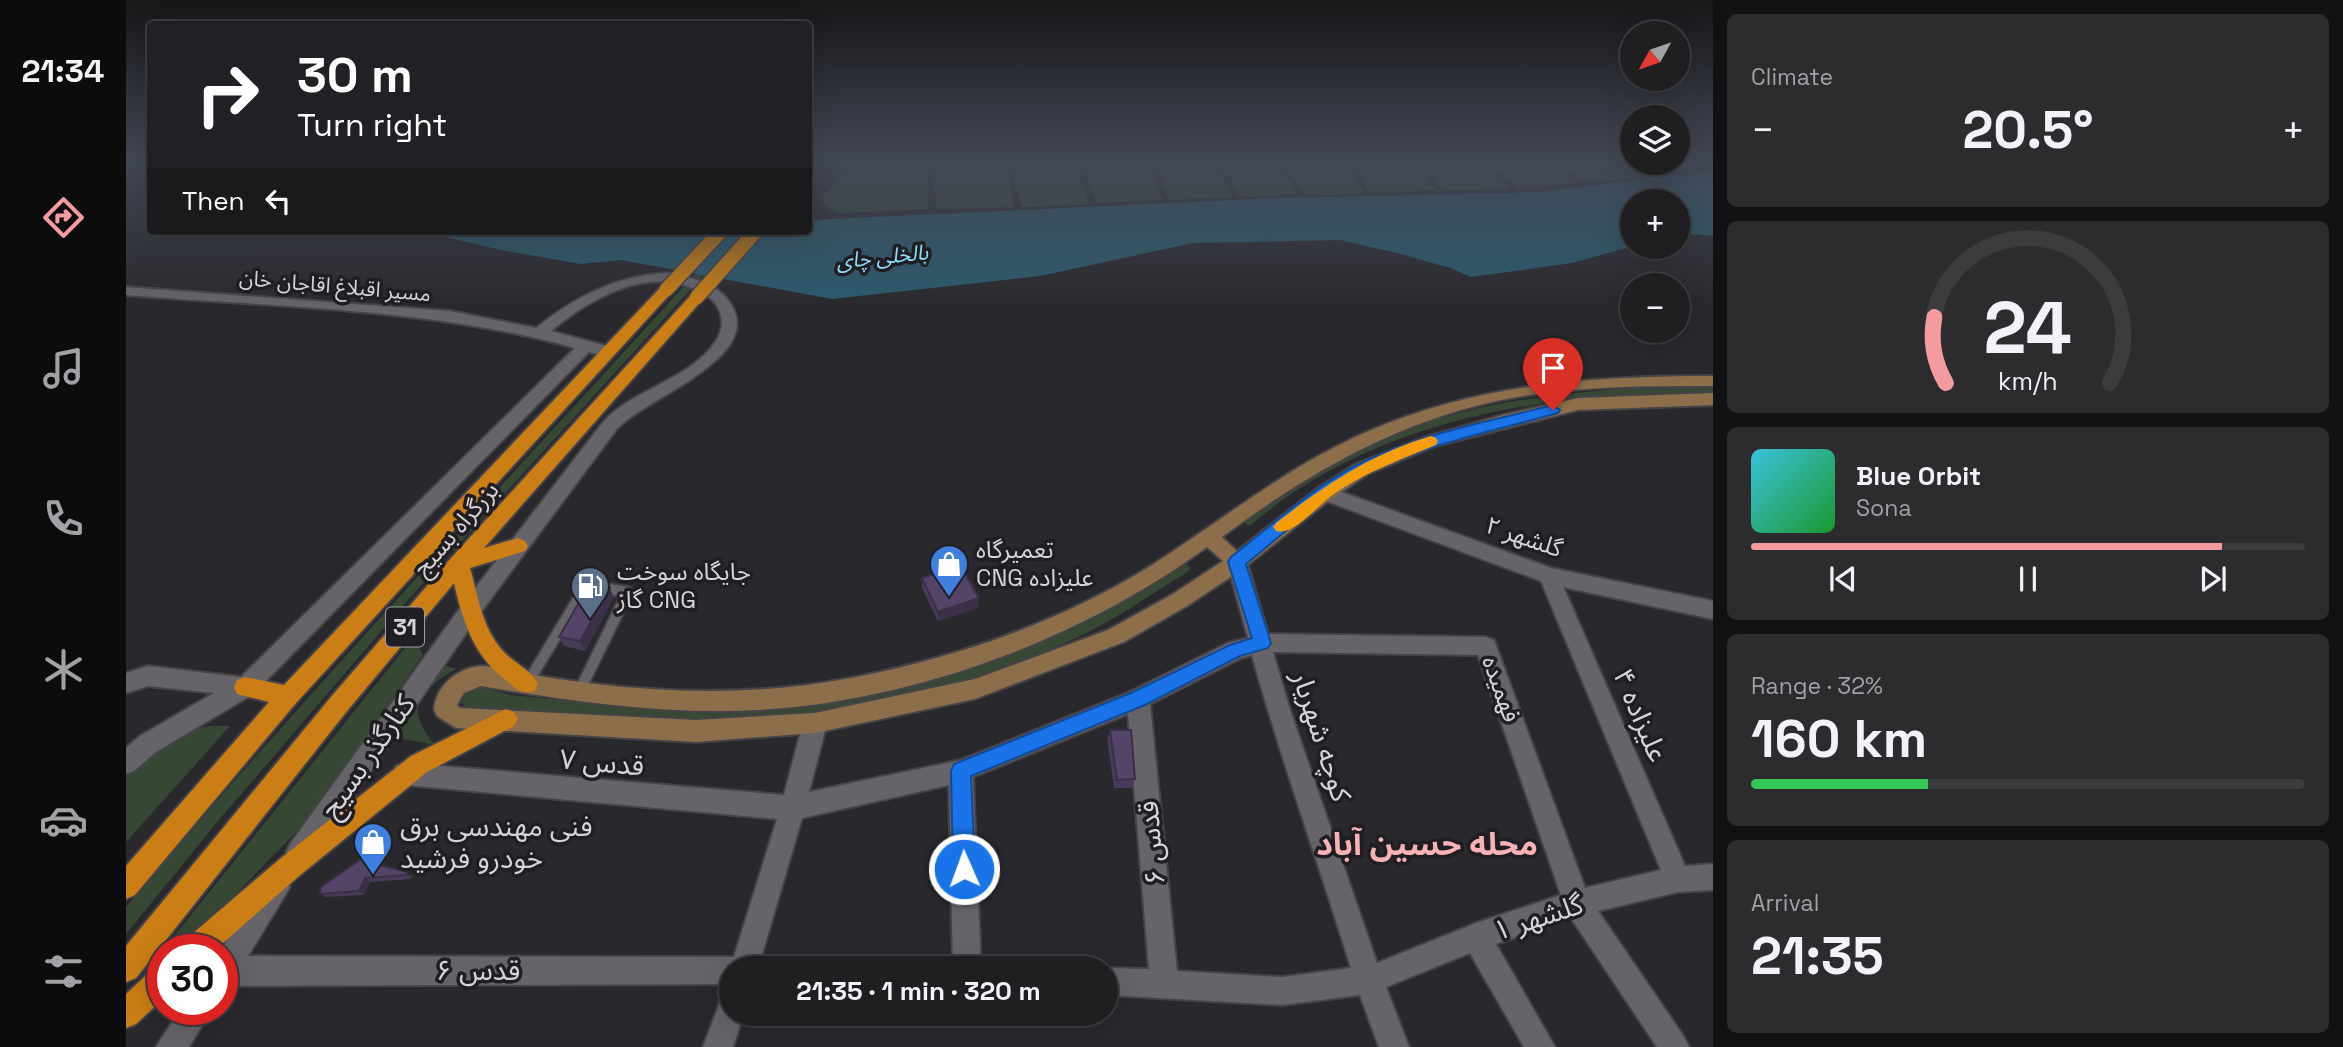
<!DOCTYPE html>
<meta charset="utf-8">
<style>
body{margin:0;font-family:"Space Grotesk","Noto Sans Arabic",sans-serif;background:#2c2b2e;color:#f1f3f6;height:100vh;display:flex;flex-direction:column;font-size:26px;white-space:nowrap}
*{box-sizing:border-box;margin:0}
p{font-size:23px;color:#a1a2a5}
.icon{flex:none;width:38px;height:38px;fill:none;stroke:currentColor;stroke-width:2;stroke-linecap:round;stroke-linejoin:round}
.map{position:relative;flex:1;overflow:hidden}
.details{display:flex;flex-direction:column;gap:14px;padding:14px;background:#111012;width:630px}
.details>*{flex:none}
.hud{position:absolute;left:21px;top:21px;width:665px;height:214px;border-radius:7px;box-shadow:0 7px 28px #0002,0 0 0 2px #3c3c3f;background:#202124;color:#fff;overflow:hidden}
.needle{width:46px;rotate:230deg}
.fabs{position:absolute;left:1494px;top:21px;display:grid;gap:14px}
.fabs a{display:grid;place-items:center;width:70px;height:70px;border-radius:50%;background:#1f1e21;box-shadow:0 7px 28px #0002,0 0 0 2px #3c3c3f;font-size:35px}
.speed{position:absolute;left:21px;top:934px;display:flex;gap:14px;font-size:35px;font-weight:700;text-align:center}
.speed>*{display:grid;place-content:center;width:91px;height:91px;border-radius:50%;background:#1f1e21;box-shadow:0 7px 28px #0002,0 0 0 2px #3c3c3f;line-height:1}
.speed .limit{border:10px solid #d22;background:#fff;color:#111}
.pin{position:absolute;display:grid;place-items:center;width:60px;height:60px;color:#fff;margin:-72px -30px;border-radius:50% 50% 50% 0;rotate:-45deg;box-shadow:0 0 7px #0007}
.pin .icon{rotate:45deg}
.me{position:absolute;width:77px;margin:-38px;rotate:358deg;stroke-linejoin:round;filter:drop-shadow(0 0 5px #0008)}
.turn{display:flex;align-items:center;gap:24px;height:147px;padding:0 35px;font-size:32px}
.turn .icon{width:91px;height:91px;stroke-width:2.5}
.turn b{display:block;font-size:49px;line-height:60px}
.then{display:flex;align-items:center;height:66px;padding:0 35px;background:#0003;gap:14px;font-size:26px}
.big{font-size:52px;font-weight:700;line-height:1.1}
.details .tile{flex:1;display:flex;flex-direction:column;justify-content:center;gap:10px;min-width:0;padding:0 24px;border-radius:10px;background:#2c2b2e}
.details .dial{align-items:center;gap:0}
.dial svg{height:182px;overflow:visible;fill:none;stroke:#3c3c3f;stroke-width:7;stroke-linecap:round;text-anchor:middle}
.dial text{fill:#f1f3f6;stroke:none}
.song{display:flex;align-items:center;gap:21px}
.cover{width:84px;height:84px;border-radius:10px;background:linear-gradient(135deg,hsl(190 70% 55%),hsl(130 70% 35%))}
.played{height:7px;border-radius:4px;background:linear-gradient(90deg,#f49b9f 85%,#3c3c3f 85%)}
.keys{display:flex;justify-content:space-around;direction:ltr}
.heat{display:flex;justify-content:space-between;align-items:center;font-size:38px;direction:ltr}
.charge{height:10px;border-radius:5px;background:linear-gradient(90deg,#34c759 32%,#3c3c3f 0)}
.trip{position:absolute;left:593px;top:956px;width:399px;height:70px;border-radius:35px;background:#1f1e21;box-shadow:0 7px 28px #0002,0 0 0 2px #3c3c3f;font-weight:700;line-height:70px;text-align:center}
main{display:flex;flex:1;min-height:0}
.tabs{display:flex;flex-direction:column;width:126px;justify-content:space-around;align-items:center;background:#0c0c0d;color:#a1a2a5}
.tabs .icon{width:49px;height:49px}
.tabs .on{color:#f49b9f}
.tabs b{font-size:32px;color:#f1f3f6}
.map>svg:first-child{display:block}
.green{fill:#364834}
.water{fill:#2a5b6d}
.lines{fill:none;stroke-linecap:round;stroke-linejoin:round}
.service-casing{stroke:#454347;stroke-width:14}
.minor-casing{stroke:#454347;stroke-width:4}
.tertiary-casing{stroke:#454347;stroke-width:4}
.secondary-casing{stroke:#454347;stroke-width:4}
.trunk-casing{stroke:#454347;stroke-width:4}
.path{stroke:#7d7b7f;stroke-width:2.5;stroke-dasharray:1 3.5;stroke-linecap:butt}
.service{stroke:#666469;stroke-width:10}
.minor{fill:#666469;fill-rule:evenodd}
.tertiary{fill:#666469;fill-rule:evenodd}
.secondary{fill:#8c6e4a;fill-rule:evenodd}
.trunk{fill:#ca7e15;fill-rule:evenodd}
.trunk-bridge-casing{stroke:#454347;stroke-width:17;stroke-linecap:butt}
.trunk-bridge{stroke:#ca7e15;stroke-width:14}
.wall{fill:#483a59}
.shaded-wall{fill:#3b3048}
.building{fill:#544467;stroke:#3b3048;stroke-width:2}
.route{fill:#1a73e8;stroke:#114b97;stroke-width:2}
.slow{fill:#f59e0b}
.labels{text-anchor:middle;stroke-width:7;stroke-linejoin:round;paint-order:stroke}
.far-water-label{font-size:21px;font-style:italic;fill:#8ddefe;stroke:#201e22}
.far-street-label{font-size:21px;fill:#d6d4d7;stroke:#201e22}
.shield{fill:#201e22;stroke:#9f9da1;stroke-width:2}
.shield-label{font-size:23px;font-weight:bold;fill:#d6d4d7}
.street-label{font-size:24px;fill:#d6d4d7;stroke:#201e22}
.poi-label{font-size:24px;fill:#d6d4d7;stroke:#201e22;text-anchor:start}
.near-street-label{font-size:28px;fill:#d6d4d7;stroke:#201e22}
.near-poi-label{font-size:28px;fill:#d6d4d7;stroke:#201e22;text-anchor:start}
.near-neighbourhood-label{font-size:32px;font-weight:bold;fill:#f6b2b4;stroke:#201e22}
</style>
<main>
<nav class="tabs">
<b>21:34</b>
<svg class="icon on" aria-label="directions" viewBox="0 0 24 24"><path d="M12 3l9 9-9 9-9-9zM9 14v-3h6M13 9l2 2-2 2"/></svg>
<svg class="icon" aria-label="music" viewBox="0 0 24 24"><path d="M9 18V5l10-2v13"/><circle cx="6" cy="18" r="3"/><circle cx="16" cy="16" r="3"/></svg>
<svg class="icon" aria-label="phone" viewBox="0 0 24 24"><path d="M5 4h4l2 5-3 2q2 4 5 5l2-3 5 2v4C11 20 4 13 5 4z"/></svg>
<svg class="icon" aria-label="climate" viewBox="0 0 24 24"><path d="M12 3v18M4 7l16 10M4 17L20 7"/></svg>
<svg class="icon" aria-label="car" viewBox="0 0 24 24"><path d="M5 17H2v-5l4-1 3-4h7l3 4 3 1v5h-3M9 17h6M6 11h13"/><circle cx="7" cy="17" r="2"/><circle cx="17" cy="17" r="2"/></svg>
<svg class="icon" aria-label="filters" viewBox="0 0 24 24"><path d="M4 7h16M4 17h16"/><circle cx="9" cy="7" r="2"/><circle cx="15" cy="17" r="2"/></svg>
</nav>
<div class="map">
<svg width="1587" height="1047" viewBox="0 0 1587 1047">
<rect width="100%" height="100%" fill="#29282c"/>
<!-- green -->
<g class="green">
<path d="M 1096,162 L 1152,162 L 1171,194 L 1113,197 Z"/>
<path d="M 1157,162 L 1218,162 L 1239,194 L 1179,196 Z"/>
<path d="M 1224,162 L 1288,162 L 1311,190 L 1246,194 Z"/>
<path d="M 1292,162 L 1356,162 L 1384,188 L 1317,191 Z"/>
<path d="M 1361,162 L 1424,162 L 1452,182 L 1391,189 Z"/>
<path d="M 1429,162 L 1494,162 L 1517,177 L 1460,183 Z"/>
<path d="M 1499,162 L 1566,162 L 1576,168 L 1523,177 Z"/>
<path d="M 1089,163 L 1106,197 L 1043,200 L 1030,165 Z"/>
<path d="M 730,164 L 802,170 L 802,209 L 716,213 L 705,210 L 697,202 L 698,194 Z"/>
<path d="M 1022,164 L 1036,200 L 970,203 L 957,166 Z"/>
<path d="M 950,167 L 963,204 L 896,207 L 886,170 Z"/>
<path d="M 880,169 L 888,207 L 810,209 L 808,170 Z"/>
<path d="M 608,231 L 618,231 L 282,600 L 92,821 L 0,934 L 0,907 C 195,675 405,456 608,231 Z"/>
<path d="M 1519,387 L 1587,387 L 1587,393 C 1428,391 1250,417 1125,525 L 1121,525 L 1117,521 C 1158,491 1202,463 1249,442 C 1332,404 1429,393 1519,387 Z"/>
<path d="M 1057,563 L 1062,565 L 1064,569 L 1060,573 C 1022,596 986,622 946,640 C 865,677 764,706 676,715 C 569,726 460,715 353,710 L 341,708 L 335,703 L 339,695 L 348,688 L 356,687 L 385,695 L 531,710 L 621,707 L 862,661 L 905,645 L 962,619 Z"/>
<path d="M 290,634 L 293,648 L 297,655 L 177,825 L 99,905 L 48,950 L 37,950 L 37,960 L 8,986 Z"/>
<path d="M 315,664 L 330,669 C 292,691 278,708 309,745 L 265,737 Z"/>
<path d="M 83,726 L 104,726 L 0,842 L 0,777 C 26,750 45,733 83,726 Z"/>
</g>
<!-- water -->
<path class="water" d="M 1587,170 L 1587,236 L 1568,234 L 1552,237 L 1552,201 L 1507,201 L 1507,246 L 1446,263 L 1345,277 L 1324,268 L 1271,253 L 1214,240 L 1067,243 L 914,276 L 706,299 L 495,260 L 455,264 L 375,250 L 295,231 L 682,231 L 683,220 L 1149,198 L 1418,192 Z"/>
<g class="lines">
<defs>
<path id="service" d="M 401,684 L 460,586 L 502,592 L 453,692"/>
<g id="minor">
<path d="M 540,273 C 567,278 596,283 608,310 C 631,361 515,400 490,430 L 352,616 L 182,862 L 173,866 L 164,862 L 160,853 L 164,844 L 337,604 L 474,426 C 504,388 563,382 590,341 C 597,330 598,318 591,306 C 585,296 576,293 566,288 C 517,267 461,301 425,331 L 488,348 L 490,352 L 482,357 L 463,352 L 127,694 L 30,752 L 8,771 L 0,774 L 0,748 L 14,736 L 88,693 L 22,686 L 0,693 L 0,673 L 22,666 L 115,677 L 449,348 C 306,308 148,307 0,295 L 0,287 L 324,311 L 410,328 C 449,297 489,276 540,273 Z"/>
<path d="M 1111,554 L 1118,556 L 1121,562 L 1142,634 L 1360,637 L 1368,640 L 1459,888 L 1535,870 L 1413,576 L 1416,570 L 1423,568 L 1430,570 L 1559,866 L 1587,864 L 1587,890 L 1552,892 L 1472,911 L 1558,1037 L 1563,1047 L 1531,1047 L 1445,918 L 1370,944 L 1429,1047 L 1398,1047 L 1344,953 L 1260,987 L 1283,1047 L 1253,1047 L 1234,995 L 1156,1005 L 980,995 L 978,968 L 1023,969 L 1002,714 L 847,777 L 855,968 L 827,968 L 823,785 L 676,818 L 632,968 L 606,968 L 606,984 L 96,986 L 96,950 L 94,950 L 142,878 L 151,874 L 160,878 L 164,887 L 122,956 L 608,957 L 651,819 L 279,785 L 270,782 L 267,774 L 270,766 L 279,763 L 658,795 L 677,723 L 681,716 L 689,713 L 697,716 L 701,723 L 683,792 L 835,760 L 1004,692 L 1102,643 L 1122,638 L 1101,562 L 1104,556 ZM 1147,652 L 1352,655 L 1435,895 L 1350,923 L 1251,963 L 1164,710 ZM 1126,655 C 1155,760 1193,864 1225,968 L 1156,977 L 1051,971 L 1024,704 L 1115,658 Z"/>
<path d="M 606,993 L 606,1013 L 618,1013 L 607,1047 L 577,1047 L 596,997 Z"/>
<path d="M 54,1010 L 85,1010 L 63,1047 L 30,1047 Z"/>
</g>
<path id="tertiary" d="M 1199,486 L 1425,568 L 1587,601 L 1587,619 L 1423,584 L 1192,498 L 1190,493 L 1192,488 Z"/>
<path id="secondary" d="M 1587,376 L 1587,386 C 1518,386 1448,386 1380,399 C 1274,420 1182,473 1096,537 L 1111,551 L 1192,488 L 1230,464 L 1297,438 L 1377,415 L 1452,398 L 1587,393 L 1587,405 L 1452,410 L 1309,446 L 1242,474 L 1206,498 L 1118,568 L 1061,606 L 998,642 L 849,699 L 689,733 L 570,742 L 330,728 L 311,716 L 308,709 C 310,686 331,668 355,666 C 367,666 383,671 395,673 C 420,677 445,681 470,684 C 555,694 641,694 725,678 C 832,657 933,623 1026,565 C 1098,519 1163,465 1243,431 C 1353,383 1468,376 1587,376 ZM 1081,547 L 1097,561 L 1047,594 L 982,630 L 849,679 L 689,713 L 570,720 L 334,708 L 331,705 L 338,693 L 355,686 C 433,699 512,711 592,711 C 760,712 946,646 1081,547 Z"/>
<g id="trunk">
<path d="M 682,162 L 692,162 L 682,171 Z"/>
<path d="M 540,286 L 545,287 L 547,290 L 545,293 L 170,703 L 9,895 L 0,899 L 0,866 L 143,702 L 111,694 L 108,687 L 111,680 L 119,677 L 158,685 L 535,287 Z"/>
<path d="M 571,293 L 578,297 L 576,300 L 358,548 L 392,538 L 399,541 L 402,546 L 399,551 L 344,568 C 352,596 356,627 376,650 C 387,663 405,669 412,684 L 409,691 C 397,695 390,689 381,681 C 348,657 337,622 328,583 L 221,711 L 10,978 L 0,982 L 0,946 L 205,697 L 326,557 L 566,294 Z"/>
<path d="M 380,709 L 388,712 L 392,719 L 388,726 L 301,772 L 173,876 L 89,950 L 55,950 L 59,940 L 155,858 L 285,756 Z"/>
<path d="M 37,965 L 37,999 L 10,1024 L 0,1028 L 0,994 L 27,969 Z"/>
</g>
</defs>
<!-- service casing -->
<use href="#service" class="service-casing"/>
<!-- minor casing -->
<use href="#minor" class="minor-casing"/>
<!-- tertiary casing -->
<use href="#tertiary" class="tertiary-casing"/>
<!-- secondary casing -->
<use href="#secondary" class="secondary-casing"/>
<!-- trunk casing -->
<use href="#trunk" class="trunk-casing"/>
<!-- path -->
<path class="path" d="M 810,162 L 806,169 L 1031,162"/>
<!-- service -->
<use href="#service" class="service"/>
<!-- minor -->
<use href="#minor" class="minor"/>
<!-- tertiary -->
<use href="#tertiary" class="tertiary"/>
<!-- secondary -->
<use href="#secondary" class="secondary"/>
<!-- trunk -->
<use href="#trunk" class="trunk"/>
<defs>
<g id="trunk-bridge">
<path d="M 540,290 L 595,231"/>
<path d="M 571,297 L 630,231"/>
</g>
</defs>
<!-- trunk-bridge casing -->
<use href="#trunk-bridge" class="trunk-bridge-casing"/>
<!-- trunk-bridge -->
<use href="#trunk-bridge" class="trunk-bridge"/>
</g>
<!-- wall -->
<g class="wall">
<path d="M 796,578 L 852,608 L 812,621 L 796,588 Z"/>
<path d="M 488,598 L 459,651 L 438,646 L 433,637 Z"/>
<path d="M 984,730 L 1009,779 L 1005,788 L 988,788 L 981,739 Z"/>
<path d="M 234,860 L 286,876 L 285,879 L 244,882 L 238,895 L 200,897 L 194,894 Z"/>
</g>
<!-- shaded-wall -->
<g class="shaded-wall">
<path d="M 484,588 L 488,598 L 459,651 L 454,641 Z"/>
<path d="M 853,598 L 852,608 L 812,621 L 812,612 Z"/>
<path d="M 239,878 L 244,882 L 238,895 L 233,891 Z"/>
</g>
<!-- building -->
<g class="building">
<path d="M 834,565 L 853,598 L 812,612 L 796,578 Z"/>
<path d="M 463,585 L 484,588 L 454,641 L 433,637 Z"/>
<path d="M 984,730 L 1005,730 L 1009,779 L 991,780 Z"/>
<path d="M 234,860 L 281,872 L 281,875 L 239,878 L 233,891 L 194,894 L 195,887 Z"/>
</g>
<!-- sky -->
<linearGradient id="sky" x2="0" y2="1"><stop stop-color="#171618"/><stop offset="0.52" stop-color="#434856"/><stop offset="1" stop-color="#434856" stop-opacity="0"/></linearGradient>
<rect width="1587" height="309" fill="url(#sky)"/>
<!-- route -->
<path class="route" d="M 1427,405 L 1434,410 L 1432,413 C 1368,431 1304,443 1244,472 C 1198,494 1159,533 1120,564 L 1145,643 L 1142,648 L 1114,656 L 1019,705 L 845,776 L 849,869 L 845,877 L 838,880 L 830,877 L 827,869 L 825,771 L 828,764 L 1005,693 L 1104,645 L 1126,638 L 1102,562 L 1105,557 C 1145,526 1185,489 1231,465 C 1292,434 1361,422 1427,405 Z"/>
<!-- slow -->
<path class="slow" d="M 1305,436 L 1310,438 L 1312,441 L 1310,445 C 1271,461 1232,475 1199,501 C 1187,511 1165,536 1150,531 L 1147,527 L 1150,523 C 1198,486 1246,453 1305,436 Z"/>
<!-- icons -->
<defs>
<symbol id="shop-pin" viewBox="-11 -11 22 30"><path d="M0 17L-7.5 6A9.5 9.5 0 1 1 7.5 6Z" fill="#3f7fe0" stroke="#201e22"/><path d="M-5-2.5h2.3a2.7 3.5 0 0 1 5.4 0H5L5.5 6h-11ZM-1.5-2.5h3a1.5 2.3 0 0 0-3 0Z" fill="#fff"/></symbol>
<symbol id="fuel-pin" viewBox="-11 -11 22 30"><path d="M0 17L-7.5 6A9.5 9.5 0 1 1 7.5 6Z" fill="#5c6f8a" stroke="#201e22"/><path d="M-5.5-6h7V0h2V4h1.3V-2.5L3-4.5l.8-.8L6-3V5H2.5V1h-1V6h-7ZM-4.2-4.7v3.2H.2V-4.7Z" fill="#fff"/></symbol>
</defs>
<g fill-rule="evenodd">
<use href="#shop-pin" x="801" y="542" width="44" height="60"/>
<use href="#fuel-pin" x="442" y="564" width="44" height="60"/>
<use href="#shop-pin" x="225" y="820" width="44" height="60"/>
</g>
<g class="labels">
<!-- far-water labels -->
<g class="far-water-label">
<text transform="translate(756 257) rotate(-6)" y="7">بالخلی چای</text>
</g>
<!-- far-street labels -->
<g class="far-street-label">
<text transform="translate(209 286) rotate(5)" y="7">مسیر اقبلاغ اقاجان خان</text>
</g>
<!-- shield labels -->
<rect class="shield" x="260" y="607.5" width="38" height="39" rx="5"/>
<g class="shield-label">
<text x="279" y="635">31</text>
</g>
<!-- street labels -->
<g class="street-label">
<text transform="translate(330 529) rotate(-49)" y="8">بزرگراه بسیج</text>
<text transform="translate(1398 537) rotate(19)" y="8">گلشهر ۲</text>
<text transform="translate(1375 689) rotate(70)" y="8">فهمیده</text>
</g>
<!-- poi labels -->
<g class="poi-label">
<text x="850" y="558">تعمیرگاه<tspan x="850" dy="28">CNG علیزاده</tspan></text>
<text x="491" y="580">جایگاه سوخت<tspan x="491" dy="28">گاز CNG</tspan></text>
</g>
<!-- near-street labels -->
<g class="near-street-label">
<text transform="translate(1515 715) rotate(67)" y="10">علیزاده ۴</text>
<text transform="translate(1196 736) rotate(72)" y="10">کوچه شهریار</text>
<text transform="translate(241 756) rotate(-55)" y="10">کنارگذر بسیج</text>
<text transform="translate(476 762) rotate(5)" y="10">قدس ۷</text>
<text transform="translate(1025 843) rotate(-95)" y="10">قدس ۶</text>
<text transform="translate(1412 917) rotate(-18)" y="10">گلشهر ۱</text>
<text x="352" y="980">قدس ۶</text>
</g>
<!-- near-poi labels -->
<g class="near-poi-label">
<text x="274" y="836">فنی مهندسی برق<tspan x="274" dy="32">خودرو فرشید</tspan></text>
</g>
<!-- near-neighbourhood labels -->
<g class="near-neighbourhood-label">
<text x="1301" y="855">محله حسین آباد</text>
</g>
</g>
</svg>
<div class="fabs">
<a><svg class="needle" viewBox="-14 -14 28 28"><path d="M0-13l5 13h-10z" fill="#e53935"/><path d="M0 13l5-13h-10z" fill="#a1a2a5"/></svg></a>
<a><svg class="icon" aria-label="layers" viewBox="0 0 24 24"><path d="M12 4l9 5-9 5-9-5zM3 14l9 5 9-5"/></svg></a>
<a>+</a>
<a>−</a>
</div>
<div class="speed"><div class="limit">30</div></div>
<div class="pin" style="left:1427px;top:410px;background:#d93025"><svg class="icon" aria-label="arrive" viewBox="0 0 24 24"><path d="M6 21V4h12l-3 4 3 4H6"/></svg></div>
<svg class="me" style="left:838px;top:869px" viewBox="-20 -20 40 40"><circle r="17" fill="#1a73e8" stroke="#fff" stroke-width="3"/><path d="M0-11L8 9 0 5-8 9z" fill="#fff"/></svg>
<div class="trip">21:35 · 1 min · 320 m</div>
<div class="hud">
<div class="turn"><svg class="icon" aria-label="right" viewBox="0 0 24 24"><path d="M7 20v-9h11M14 6l5 5-5 5"/></svg><div><b>30 m</b>Turn right</div></div>
<div class="then">Then<svg class="icon" aria-label="left" viewBox="0 0 24 24"><path d="M17 20v-9H6M10 6l-5 5 5 5"/></svg></div>
</div>
</div>
<section class="details">
<div class="tile"><p>Climate</p>
<div class="heat"><a>−</a><b class="big">20.5°</b><a>+</a></div>
</div>
<div class="tile dial"><svg viewBox="0 0 100 80">
<path d="M14 69A42 42 0 1 1 86 69"/>
<path d="M14 69A42 42 0 0 1 9 40" stroke="#f49b9f"/>
<text x="50" y="56" font-size="32" font-weight="700">24</text>
<text x="50" y="72" font-size="11">km/h</text>
</svg></div>
<div class="tile">
<div class="song"><i class="cover"></i><div><b>Blue Orbit</b><p>Sona</p></div></div>
<div class="played"></div>
<div class="keys"><svg class="icon" aria-label="previous" viewBox="0 0 24 24"><path d="M18 5L8 12l10 7zM5 5v14"/></svg><svg class="icon" aria-label="pause" viewBox="0 0 24 24"><path d="M8 5v14M16 5v14"/></svg><svg class="icon" aria-label="next" viewBox="0 0 24 24"><path d="M6 5l10 7-10 7zM19 5v14"/></svg></div>
</div>
<div class="tile"><p>Range · 32%</p><b class="big">160 km</b><div class="charge"></div></div>
<div class="tile"><p>Arrival</p><b class="big">21:35</b></div>
</section>
</main>
